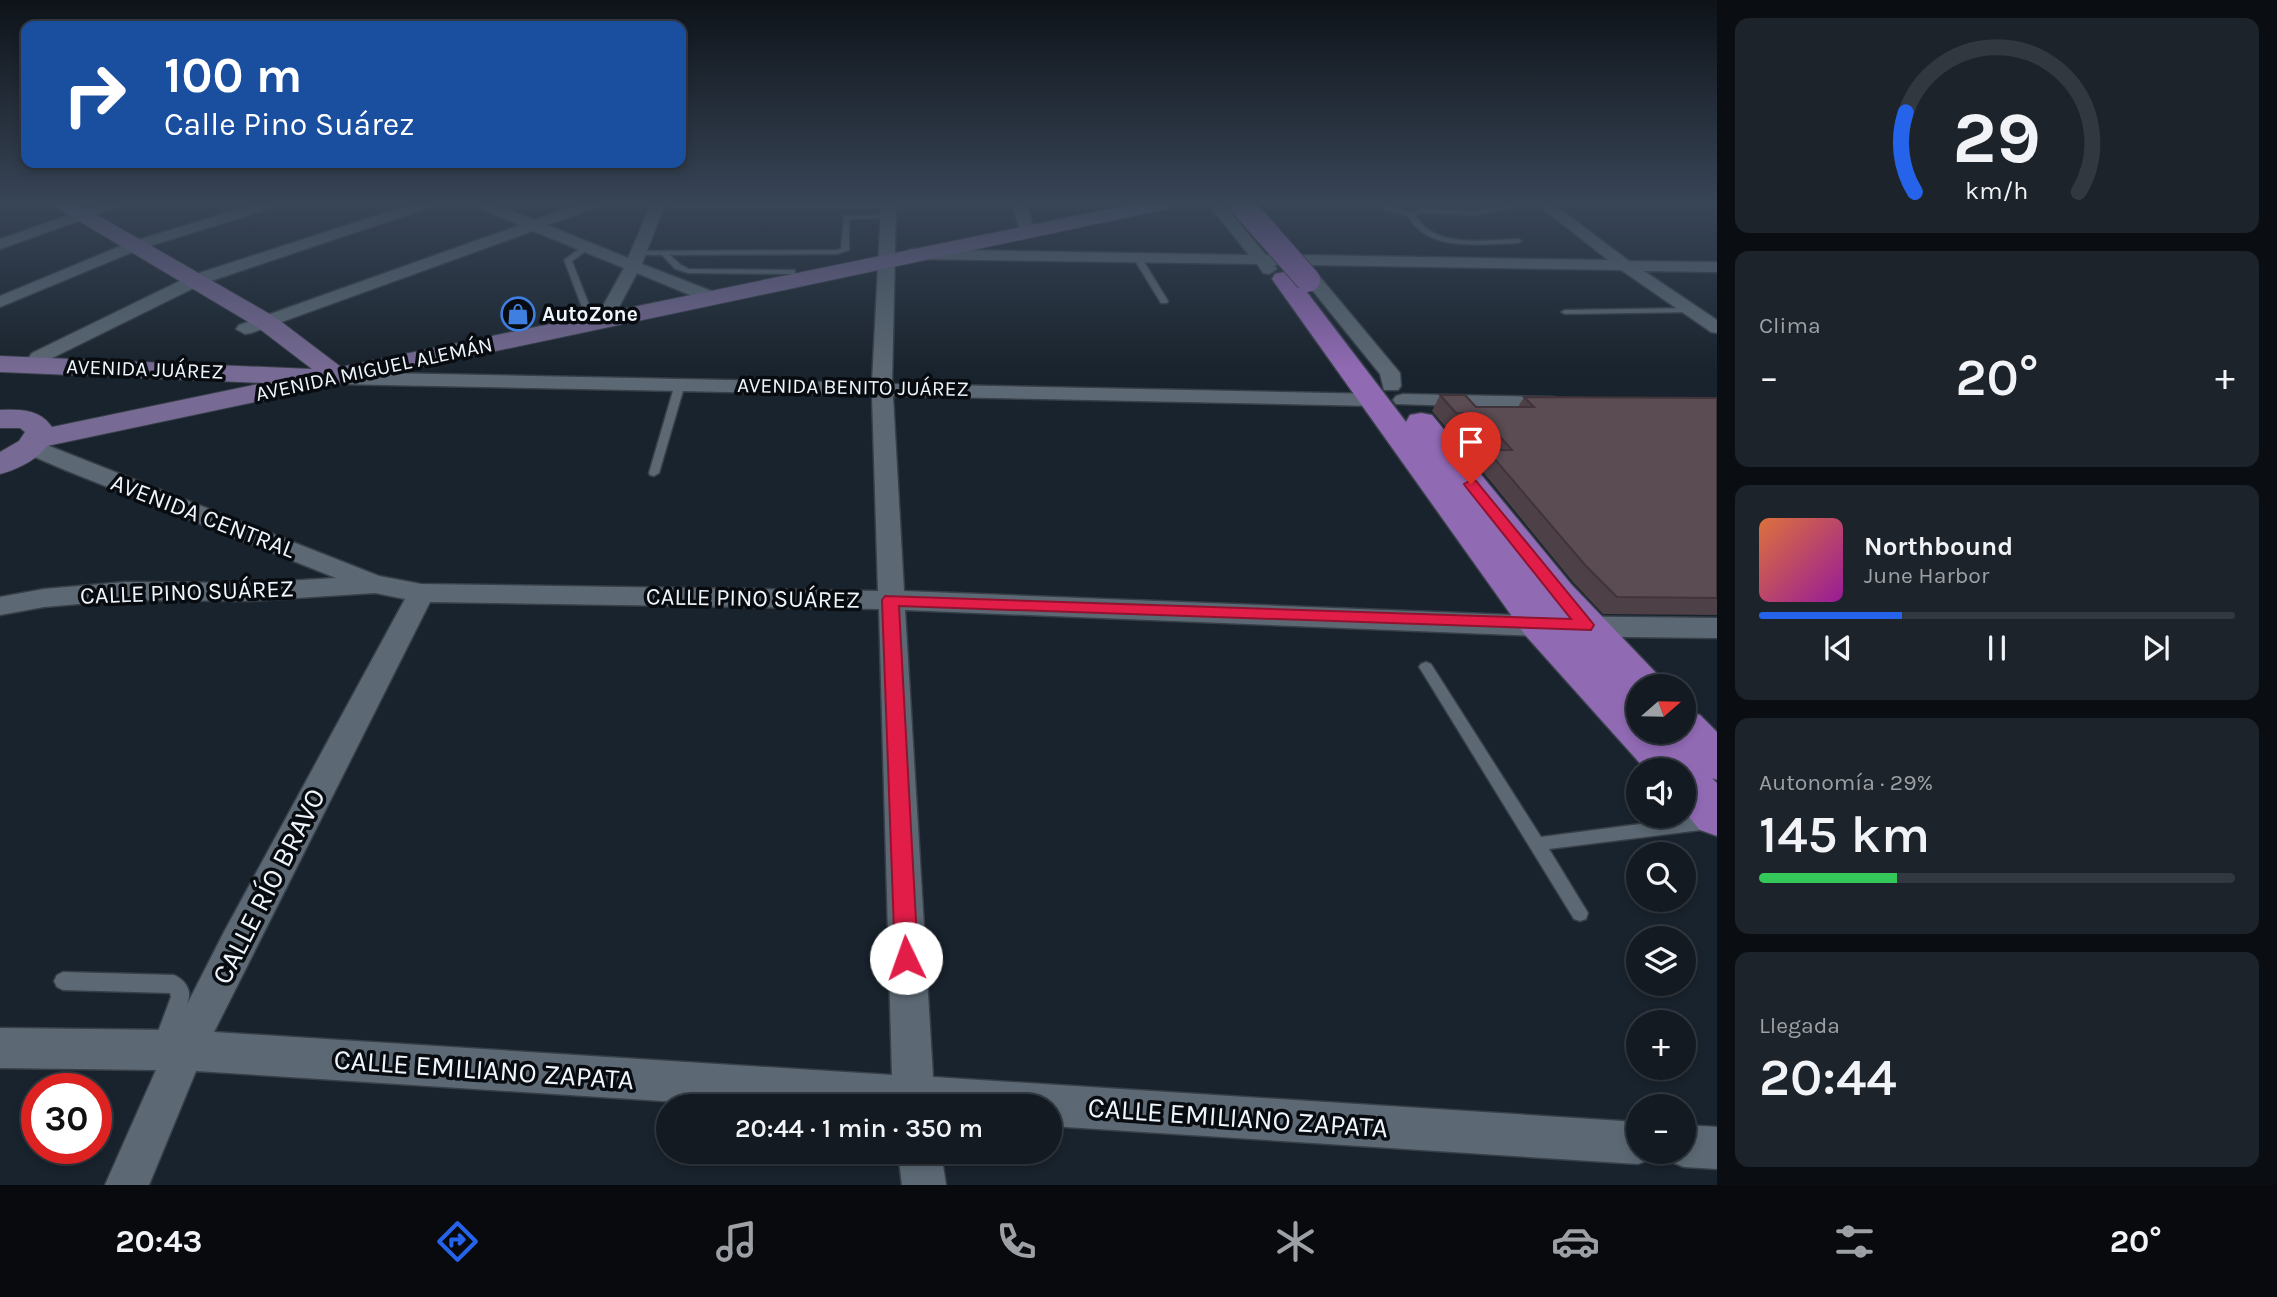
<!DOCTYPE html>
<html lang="es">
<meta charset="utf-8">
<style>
body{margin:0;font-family:Karla,sans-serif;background:#1c232a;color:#f1f3f6;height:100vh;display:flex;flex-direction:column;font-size:26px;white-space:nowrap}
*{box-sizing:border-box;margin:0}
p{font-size:23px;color:#9da1a5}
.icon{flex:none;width:38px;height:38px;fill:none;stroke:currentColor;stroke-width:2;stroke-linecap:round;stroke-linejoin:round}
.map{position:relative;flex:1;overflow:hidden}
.panel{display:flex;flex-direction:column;gap:18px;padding:18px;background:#0a0e13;width:560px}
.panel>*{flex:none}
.guide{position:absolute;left:21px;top:21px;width:665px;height:147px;border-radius:14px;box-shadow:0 4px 10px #0003,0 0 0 2px #323840;background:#1a4fa0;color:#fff;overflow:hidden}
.needle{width:46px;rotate:70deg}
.buttons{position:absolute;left:1626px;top:674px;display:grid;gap:14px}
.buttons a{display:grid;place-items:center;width:70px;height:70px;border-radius:50%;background:#131a22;box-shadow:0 4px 10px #0003,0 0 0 2px #323840;font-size:35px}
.speed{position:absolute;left:21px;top:1073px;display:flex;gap:14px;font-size:35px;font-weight:700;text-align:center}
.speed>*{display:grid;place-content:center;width:91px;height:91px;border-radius:50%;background:#131a22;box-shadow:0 4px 10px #0003,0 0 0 2px #323840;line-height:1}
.speed .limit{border:10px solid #d22;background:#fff;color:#111}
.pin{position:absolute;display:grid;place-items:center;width:60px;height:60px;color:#fff;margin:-72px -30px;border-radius:50% 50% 50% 0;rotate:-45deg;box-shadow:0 0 7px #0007}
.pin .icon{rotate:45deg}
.me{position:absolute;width:77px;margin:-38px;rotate:357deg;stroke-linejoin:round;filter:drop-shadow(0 0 5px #0008)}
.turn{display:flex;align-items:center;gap:24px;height:147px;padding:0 28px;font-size:32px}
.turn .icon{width:91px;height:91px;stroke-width:2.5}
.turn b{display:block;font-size:49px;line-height:60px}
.big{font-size:52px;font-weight:600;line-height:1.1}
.panel .tile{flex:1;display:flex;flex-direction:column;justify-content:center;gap:10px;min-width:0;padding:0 24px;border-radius:14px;background:#1c232a}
.panel .dial{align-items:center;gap:0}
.dial svg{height:182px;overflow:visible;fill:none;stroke:#323840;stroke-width:7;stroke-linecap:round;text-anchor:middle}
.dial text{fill:#f1f3f6;stroke:none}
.song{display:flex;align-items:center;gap:21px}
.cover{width:84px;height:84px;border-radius:10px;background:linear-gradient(135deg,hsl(20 70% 55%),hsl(300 70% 35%))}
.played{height:7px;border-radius:4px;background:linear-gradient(90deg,#2563eb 30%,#323840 30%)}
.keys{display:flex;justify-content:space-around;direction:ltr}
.heat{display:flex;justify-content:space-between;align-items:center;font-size:38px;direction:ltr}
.charge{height:10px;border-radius:5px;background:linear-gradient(90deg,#34c759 29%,#323840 0)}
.trip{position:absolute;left:656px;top:1094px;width:406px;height:70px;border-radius:35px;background:#131a22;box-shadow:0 4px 10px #0003,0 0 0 2px #323840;font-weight:600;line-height:70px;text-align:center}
.dock{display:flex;height:112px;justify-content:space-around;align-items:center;background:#080a0e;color:#9da1a5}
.dock .icon{width:49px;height:49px}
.dock .current{color:#2563eb}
.dock b{font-size:32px;color:#f1f3f6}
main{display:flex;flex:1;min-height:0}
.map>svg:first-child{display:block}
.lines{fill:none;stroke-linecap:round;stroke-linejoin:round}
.lane-casing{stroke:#373f48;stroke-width:3}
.street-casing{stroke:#373f48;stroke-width:3}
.secondary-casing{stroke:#373f48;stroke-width:2}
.primary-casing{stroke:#373f48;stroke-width:3}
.lane{fill:#5c6974;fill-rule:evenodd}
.street{fill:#5c6974;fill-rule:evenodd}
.secondary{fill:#776a94;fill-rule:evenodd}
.primary{fill:#916ab4;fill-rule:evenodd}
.primary-bridge-casing{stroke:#373f48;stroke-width:26;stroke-linecap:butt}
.primary-bridge{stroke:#916ab4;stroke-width:24}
.wall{fill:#4e4047}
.building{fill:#5b4b53;stroke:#40343a;stroke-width:2}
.route{fill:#e11d48;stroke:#92132f;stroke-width:2}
.labels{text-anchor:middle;stroke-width:7;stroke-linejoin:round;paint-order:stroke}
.far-poi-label{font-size:21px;font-weight:bold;fill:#eef5fc;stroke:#080c10;text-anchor:start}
.far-street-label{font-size:21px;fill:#eef5fc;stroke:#080c10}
.street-label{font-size:24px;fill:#eef5fc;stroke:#080c10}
.near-street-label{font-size:28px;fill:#eef5fc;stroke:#080c10}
</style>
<main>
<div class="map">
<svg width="1717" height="1185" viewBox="0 0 1717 1185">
<rect width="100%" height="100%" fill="#19232d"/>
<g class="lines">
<defs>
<g id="lane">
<path d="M 1374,204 L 1382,204 L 1392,208 L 1411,212 L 1420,209 L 1477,211 L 1520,204 L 1534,204 L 1477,215 L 1421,213 L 1415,215 C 1434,249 1485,240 1518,239 L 1522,241 L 1518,243 C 1482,244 1428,253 1408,216 L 1388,211 Z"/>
<path d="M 888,215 L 890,216 L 890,218 L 849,219 L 849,250 L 837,254 L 670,255 L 681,265 L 689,269 L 795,270 L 795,274 L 792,274 L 688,273 L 675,269 L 662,255 L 639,255 L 635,253 L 639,251 L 837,250 L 841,249 L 844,216 Z"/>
<path d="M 586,244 L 593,246 L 572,261 L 593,315 L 589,318 L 585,315 L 564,260 Z"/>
<path d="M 1135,257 L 1141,257 L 1168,301 L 1167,303 L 1161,303 L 1134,259 Z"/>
<path d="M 1691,308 L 1695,310 L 1694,312 L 1565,314 L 1561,312 L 1565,310 Z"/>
<path d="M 680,381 L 685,384 L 659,473 L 654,476 L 650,475 L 649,473 L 675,384 Z"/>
<path d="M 1426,662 L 1431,664 L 1541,837 L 1717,814 L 1717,828 L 1549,849 L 1588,913 L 1586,919 L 1580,921 L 1574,919 L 1421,670 L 1419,667 L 1421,664 Z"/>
<path d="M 63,972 L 174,975 C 183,979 190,987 189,997 C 187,1011 174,1038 169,1052 L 162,1054 L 155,1052 L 153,1045 L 171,997 L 170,993 L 63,990 L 57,987 L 54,981 L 57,975 Z"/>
</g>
<g id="street">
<path d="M 100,204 L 120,204 L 118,207 L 0,249 L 0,239 Z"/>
<path d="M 255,204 L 277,204 L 275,207 L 140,249 L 0,307 L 0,296 L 128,243 Z"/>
<path d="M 412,204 L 433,204 L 431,207 L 202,284 L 46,361 L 39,363 L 29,357 L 32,353 L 190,276 Z"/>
<path d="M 474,204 L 493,204 L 534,220 L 580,204 L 600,204 L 598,207 L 547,225 L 628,258 L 651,204 L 665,204 L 642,264 L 719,294 L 722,298 L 719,302 L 707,302 L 637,273 L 609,326 L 597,326 L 594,322 L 624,268 L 533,231 L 251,333 L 245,334 L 236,329 L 239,325 L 520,225 L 476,207 Z"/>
<path d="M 667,204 L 896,204 L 892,384 L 1375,394 L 1382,396 L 1385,400 L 1382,404 L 1375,406 L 893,396 L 904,591 L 1540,616 L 1717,618 L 1717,638 L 1540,636 L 905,610 L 933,1077 L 1638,1122 L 1638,1152 L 1656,1152 L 1653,1158 L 1638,1164 L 1050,1126 L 1050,1106 L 739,1106 L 196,1071 L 149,1185 L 105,1185 L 156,1070 L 0,1068 L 0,1028 L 174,1030 L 224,932 L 405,599 L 375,593 L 250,601 L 125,600 L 44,607 L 0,615 L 0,597 L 44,589 L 125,582 L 250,583 L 336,578 L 65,470 L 23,452 L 20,447 L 23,442 L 39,442 L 379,576 L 421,584 L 878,591 L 872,395 L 334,384 L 327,382 L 324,378 L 327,374 L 334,372 L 872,383 L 881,208 L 674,208 ZM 430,602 L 879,609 L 892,1075 L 214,1032 Z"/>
<path d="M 1012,204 L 1026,204 L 1032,224 L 1029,227 L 1019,227 Z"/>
<path d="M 1208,204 L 1223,204 L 1266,255 L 1295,253 L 1301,255 L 1608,260 L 1537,204 L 1553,204 L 1629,261 L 1717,262 L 1717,272 L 1644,271 L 1717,320 L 1717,333 L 1711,332 L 1621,270 L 1310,265 L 1400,373 L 1401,386 L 1398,390 L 1384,390 L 1380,374 L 1292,265 L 1274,265 L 1277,269 L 1269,274 L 1263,273 L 1257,264 L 910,259 L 902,254 L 910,249 L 1249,255 Z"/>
<path d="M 1403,394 L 1554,397 L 1561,399 L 1564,403 L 1561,407 L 1554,409 L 1396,404 L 1393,400 L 1396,396 Z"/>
<path d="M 1684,1125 L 1717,1127 L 1717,1169 L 1684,1167 L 1669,1161 L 1665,1152 L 1684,1152 Z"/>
<path d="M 898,1152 L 941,1152 L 946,1185 L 902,1185 Z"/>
</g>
<path id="secondary" d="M 54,204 L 78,204 L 275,317 L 341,367 L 1133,204 L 1172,204 L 1169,208 L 1162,210 L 47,446 C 37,460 16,470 0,474 L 0,452 L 19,441 L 25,432 L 20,428 L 0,428 L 0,410 C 20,409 40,409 52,427 L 263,383 L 0,372 L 0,356 L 312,369 L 257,327 L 57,208 Z"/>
<path id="primary" d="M 1284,272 L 1293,274 L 1406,422 L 1410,415 L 1421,413 L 1432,415 L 1571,584 L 1658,675 L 1664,686 L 1638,686 L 1638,701 L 1636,700 L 1638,702 L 1638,732 L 1684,732 L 1684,710 L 1700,715 L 1717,732 L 1717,780 L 1712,778 L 1717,783 L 1717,836 L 1700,830 L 1684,811 L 1684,770 L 1646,770 L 1526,636 L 1272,279 L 1275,274 Z"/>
</defs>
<!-- lane casing -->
<use href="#lane" class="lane-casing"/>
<!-- street casing -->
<use href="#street" class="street-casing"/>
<!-- secondary casing -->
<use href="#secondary" class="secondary-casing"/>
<!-- primary casing -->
<use href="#primary" class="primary-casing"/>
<!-- lane -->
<use href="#lane" class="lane"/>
<!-- street -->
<use href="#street" class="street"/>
<!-- secondary -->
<use href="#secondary" class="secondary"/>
<!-- primary -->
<use href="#primary" class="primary"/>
<defs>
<path id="primary-bridge" d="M 1241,204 L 1308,280"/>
</defs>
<!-- primary-bridge casing -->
<use href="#primary-bridge" class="primary-bridge-casing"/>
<!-- primary-bridge -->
<use href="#primary-bridge" class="primary-bridge"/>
</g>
<!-- wall -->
<path class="wall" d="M 1440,395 L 1476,407 L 1518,407 L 1524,397 L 1717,398 L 1717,615 L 1603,614 L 1573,582 L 1478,466 L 1487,450 L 1488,450 L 1472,430 L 1448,430 L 1432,411 Z"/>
<!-- building -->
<path class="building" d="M 1440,395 L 1465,395 L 1476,407 L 1534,407 L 1524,397 L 1717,398 L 1717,598 L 1617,597 L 1585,565 L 1487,450 L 1512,450 L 1480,414 L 1456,413 Z"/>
<!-- sky -->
<linearGradient id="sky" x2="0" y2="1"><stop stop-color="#0e1319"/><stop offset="0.55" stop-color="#384557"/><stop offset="1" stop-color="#384557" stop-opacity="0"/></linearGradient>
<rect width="1717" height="370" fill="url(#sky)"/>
<!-- route -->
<path class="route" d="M 1471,480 L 1476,481 L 1591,621 L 1594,625 L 1591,630 L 899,606 L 918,958 L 914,966 L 906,969 L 899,966 L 895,958 L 882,600 L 885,596 L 1571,619 L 1466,487 L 1464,484 Z"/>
<!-- icons -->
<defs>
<symbol id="shop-ring" viewBox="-11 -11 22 22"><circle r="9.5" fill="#080c10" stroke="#3f7fe0" stroke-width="1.5"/><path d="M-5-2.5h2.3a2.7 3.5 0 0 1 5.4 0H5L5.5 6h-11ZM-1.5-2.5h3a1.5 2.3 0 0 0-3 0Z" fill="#3f7fe0"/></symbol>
</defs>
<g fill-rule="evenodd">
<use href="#shop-ring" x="499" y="295" width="38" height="38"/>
</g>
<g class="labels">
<!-- far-poi labels -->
<g class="far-poi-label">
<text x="542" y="321">AutoZone</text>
</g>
<!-- far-street labels -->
<g class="far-street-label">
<text transform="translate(145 369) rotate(2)" y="7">AVENIDA JUÁREZ</text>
<text transform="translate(374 369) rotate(-12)" y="7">AVENIDA MIGUEL ALEMÁN</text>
<text transform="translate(853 387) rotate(1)" y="7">AVENIDA BENITO JUÁREZ</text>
</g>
<!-- street labels -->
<g class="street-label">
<text transform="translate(203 516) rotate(21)" y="8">AVENIDA CENTRAL</text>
<text transform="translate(187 592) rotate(-2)" y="8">CALLE PINO SUÁREZ</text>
<text transform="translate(753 598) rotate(1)" y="8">CALLE PINO SUÁREZ</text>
</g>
<!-- near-street labels -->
<g class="near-street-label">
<text transform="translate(268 886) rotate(-63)" y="10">CALLE RÍO BRAVO</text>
<text transform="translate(484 1069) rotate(4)" y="10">CALLE EMILIANO ZAPATA</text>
<text transform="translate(1238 1117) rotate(4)" y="10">CALLE EMILIANO ZAPATA</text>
</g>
</g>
</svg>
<div class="buttons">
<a><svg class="needle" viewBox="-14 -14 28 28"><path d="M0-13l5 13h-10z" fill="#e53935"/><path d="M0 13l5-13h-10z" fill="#9da1a5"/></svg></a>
<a><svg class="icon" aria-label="sound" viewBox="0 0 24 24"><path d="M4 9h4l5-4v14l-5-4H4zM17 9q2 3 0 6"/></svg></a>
<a><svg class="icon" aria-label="search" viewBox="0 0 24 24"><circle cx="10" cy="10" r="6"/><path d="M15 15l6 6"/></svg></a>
<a><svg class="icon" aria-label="layers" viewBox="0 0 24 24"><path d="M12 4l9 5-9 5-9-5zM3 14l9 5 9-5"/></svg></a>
<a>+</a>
<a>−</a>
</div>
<div class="speed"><div class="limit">30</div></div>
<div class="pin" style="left:1471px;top:484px;background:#d93025"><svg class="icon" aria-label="arrive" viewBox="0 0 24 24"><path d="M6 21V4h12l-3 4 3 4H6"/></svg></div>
<svg class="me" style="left:906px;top:958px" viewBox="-20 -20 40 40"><circle r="19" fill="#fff"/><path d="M0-13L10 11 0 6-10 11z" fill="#e11d48"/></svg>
<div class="trip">20:44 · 1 min · 350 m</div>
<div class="guide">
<div class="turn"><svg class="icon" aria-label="right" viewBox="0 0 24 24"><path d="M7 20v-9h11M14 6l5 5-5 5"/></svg><div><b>100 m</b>Calle Pino Suárez</div></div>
</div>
</div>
<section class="panel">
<div class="tile dial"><svg viewBox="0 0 100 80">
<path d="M14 69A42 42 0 1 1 86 69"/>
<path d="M14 69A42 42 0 0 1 10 34" stroke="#2563eb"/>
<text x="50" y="56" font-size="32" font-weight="700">29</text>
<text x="50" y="72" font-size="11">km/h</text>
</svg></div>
<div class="tile"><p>Clima</p>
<div class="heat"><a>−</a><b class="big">20°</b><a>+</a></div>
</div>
<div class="tile">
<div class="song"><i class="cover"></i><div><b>Northbound</b><p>June Harbor</p></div></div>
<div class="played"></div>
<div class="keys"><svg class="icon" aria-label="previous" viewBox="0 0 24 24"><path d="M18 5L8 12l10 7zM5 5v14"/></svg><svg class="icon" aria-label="pause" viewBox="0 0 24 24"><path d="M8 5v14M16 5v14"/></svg><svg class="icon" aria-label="next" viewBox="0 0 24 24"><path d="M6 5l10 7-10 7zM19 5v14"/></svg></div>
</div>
<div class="tile"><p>Autonomía · 29%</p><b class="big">145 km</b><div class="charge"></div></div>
<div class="tile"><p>Llegada</p><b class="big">20:44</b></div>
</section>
</main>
<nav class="dock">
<b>20:43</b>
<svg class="icon current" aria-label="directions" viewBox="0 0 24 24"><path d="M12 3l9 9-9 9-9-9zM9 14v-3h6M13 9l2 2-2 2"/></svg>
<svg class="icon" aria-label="music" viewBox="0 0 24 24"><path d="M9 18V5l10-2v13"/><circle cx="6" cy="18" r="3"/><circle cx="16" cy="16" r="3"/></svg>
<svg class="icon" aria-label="phone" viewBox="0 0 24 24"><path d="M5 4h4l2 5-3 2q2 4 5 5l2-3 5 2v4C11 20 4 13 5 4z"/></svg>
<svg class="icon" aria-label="climate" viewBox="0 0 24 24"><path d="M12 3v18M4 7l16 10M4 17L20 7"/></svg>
<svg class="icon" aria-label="car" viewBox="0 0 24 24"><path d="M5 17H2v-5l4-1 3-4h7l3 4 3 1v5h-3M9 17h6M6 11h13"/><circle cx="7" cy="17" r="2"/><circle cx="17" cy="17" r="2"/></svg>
<svg class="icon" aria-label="filters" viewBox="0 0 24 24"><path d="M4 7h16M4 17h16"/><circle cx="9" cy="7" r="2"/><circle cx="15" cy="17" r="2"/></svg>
<b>20°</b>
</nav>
